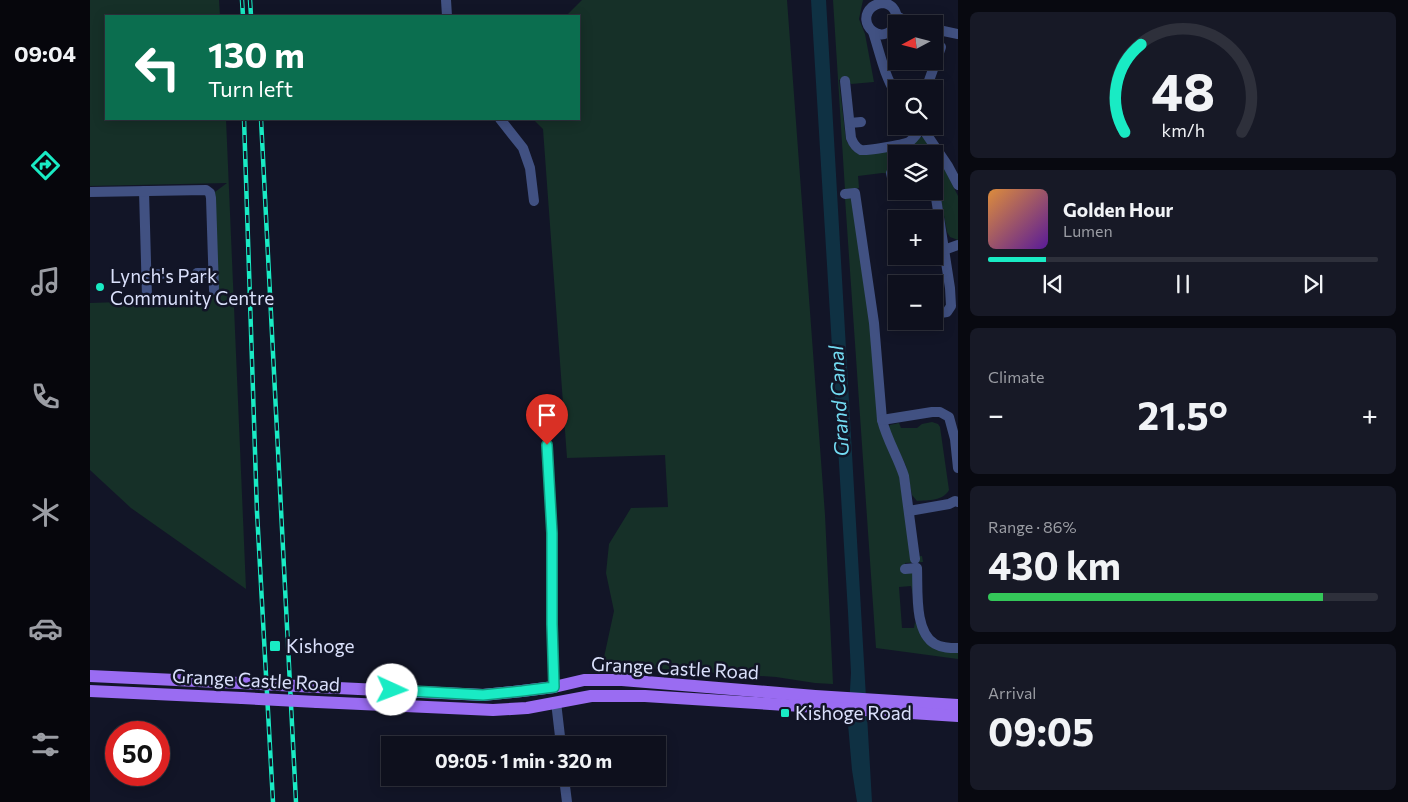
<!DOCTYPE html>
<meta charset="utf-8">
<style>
body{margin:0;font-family:Commissioner,sans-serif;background:#171926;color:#f1f3f6;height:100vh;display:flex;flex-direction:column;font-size:19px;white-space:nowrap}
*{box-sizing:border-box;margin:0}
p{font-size:16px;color:#9b9da4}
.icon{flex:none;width:28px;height:28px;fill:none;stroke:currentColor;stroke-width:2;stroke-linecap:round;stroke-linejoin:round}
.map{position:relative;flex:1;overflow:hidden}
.sheet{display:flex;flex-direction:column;gap:12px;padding:12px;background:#080910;width:450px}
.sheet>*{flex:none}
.banner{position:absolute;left:15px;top:15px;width:475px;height:105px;border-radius:0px;box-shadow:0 2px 12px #0003,0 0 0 1px #2e303b;background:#0b6e4f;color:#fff;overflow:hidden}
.needle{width:32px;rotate:263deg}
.buttons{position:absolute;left:798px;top:15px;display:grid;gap:10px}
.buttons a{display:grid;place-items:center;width:55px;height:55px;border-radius:0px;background:#0e101d;box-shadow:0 2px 12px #0003,0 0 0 1px #2e303b;font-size:25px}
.speed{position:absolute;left:15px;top:721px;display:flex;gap:10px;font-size:25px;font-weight:700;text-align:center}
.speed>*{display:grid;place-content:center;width:65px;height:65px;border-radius:50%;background:#0e101d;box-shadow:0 2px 12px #0003,0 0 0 1px #2e303b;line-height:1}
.speed .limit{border:8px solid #d22;background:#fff;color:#111}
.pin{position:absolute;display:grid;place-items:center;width:42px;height:42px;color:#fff;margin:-51px -21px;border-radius:50% 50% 50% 0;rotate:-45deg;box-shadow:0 0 5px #0007}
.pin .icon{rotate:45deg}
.me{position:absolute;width:55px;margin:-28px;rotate:92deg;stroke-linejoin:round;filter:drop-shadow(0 0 4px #0008)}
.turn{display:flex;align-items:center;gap:18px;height:105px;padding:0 20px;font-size:22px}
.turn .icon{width:65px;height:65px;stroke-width:2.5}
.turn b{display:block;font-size:35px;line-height:42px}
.big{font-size:38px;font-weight:700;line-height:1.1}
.sheet .tile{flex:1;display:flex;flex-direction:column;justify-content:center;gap:8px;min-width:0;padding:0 18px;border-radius:8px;background:#171926}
.sheet .dial{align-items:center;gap:0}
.dial svg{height:130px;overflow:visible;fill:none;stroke:#2e303b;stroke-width:7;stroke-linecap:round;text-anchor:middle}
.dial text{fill:#f1f3f6;stroke:none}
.song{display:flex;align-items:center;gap:15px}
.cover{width:60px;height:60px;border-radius:8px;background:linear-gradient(135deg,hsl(30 70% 55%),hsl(270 70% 35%))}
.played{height:5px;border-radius:2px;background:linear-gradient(90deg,#19ebc4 15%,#2e303b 15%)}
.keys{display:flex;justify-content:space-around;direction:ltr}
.heat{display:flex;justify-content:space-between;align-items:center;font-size:28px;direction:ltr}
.charge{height:8px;border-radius:4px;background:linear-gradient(90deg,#34c759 86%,#2e303b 0)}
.trip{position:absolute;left:291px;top:736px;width:285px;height:50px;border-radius:0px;background:#0e101d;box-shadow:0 2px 12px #0003,0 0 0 1px #2e303b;font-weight:700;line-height:50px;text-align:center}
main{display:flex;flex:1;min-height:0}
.tab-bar{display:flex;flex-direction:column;width:90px;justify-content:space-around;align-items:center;background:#06060c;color:#9b9da4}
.tab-bar .icon{width:35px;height:35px}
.tab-bar .current{color:#19ebc4}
.tab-bar b{font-size:22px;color:#f1f3f6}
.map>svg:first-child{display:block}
.green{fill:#163028}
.water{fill:#0f3143}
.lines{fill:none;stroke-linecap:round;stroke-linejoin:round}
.minor{stroke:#415182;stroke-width:10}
.major{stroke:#9a6cf2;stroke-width:12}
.rail-casing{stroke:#19ebc4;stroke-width:4.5}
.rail{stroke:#121527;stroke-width:2.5;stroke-dasharray:8;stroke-linecap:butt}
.major-bridge{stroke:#9a6cf2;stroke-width:12}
.route-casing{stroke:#10997f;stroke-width:12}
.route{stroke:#19ebc4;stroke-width:9}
.poi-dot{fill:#19ebc4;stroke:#121527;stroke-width:2}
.labels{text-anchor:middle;stroke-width:5;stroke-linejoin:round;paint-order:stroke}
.poi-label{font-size:19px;fill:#dbe1fc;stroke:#121527;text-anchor:start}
.street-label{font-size:19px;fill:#dbe1fc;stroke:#121527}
.water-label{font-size:20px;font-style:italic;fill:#73dcf3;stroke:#121527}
</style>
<main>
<nav class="tab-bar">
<b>09:04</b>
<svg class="icon current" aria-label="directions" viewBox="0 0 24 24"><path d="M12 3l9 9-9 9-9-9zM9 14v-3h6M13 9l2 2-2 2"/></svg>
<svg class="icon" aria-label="music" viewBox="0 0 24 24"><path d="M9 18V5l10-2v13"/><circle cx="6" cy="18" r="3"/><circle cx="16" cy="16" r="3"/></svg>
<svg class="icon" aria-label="phone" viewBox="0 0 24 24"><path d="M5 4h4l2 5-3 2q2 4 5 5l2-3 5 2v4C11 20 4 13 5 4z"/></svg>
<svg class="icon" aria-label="climate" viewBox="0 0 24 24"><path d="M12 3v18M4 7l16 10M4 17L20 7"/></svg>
<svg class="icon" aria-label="car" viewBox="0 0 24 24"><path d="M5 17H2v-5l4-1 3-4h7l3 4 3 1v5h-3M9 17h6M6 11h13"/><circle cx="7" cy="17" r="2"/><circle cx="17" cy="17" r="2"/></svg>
<svg class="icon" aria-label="filters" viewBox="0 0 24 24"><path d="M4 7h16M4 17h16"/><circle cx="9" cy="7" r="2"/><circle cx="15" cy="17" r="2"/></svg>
</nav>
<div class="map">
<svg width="868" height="802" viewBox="0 0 868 802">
<rect width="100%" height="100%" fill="#121527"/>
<!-- green -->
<g class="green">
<path d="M 0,0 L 129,0 L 130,16 L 16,16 L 16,119 L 136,119 L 156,589 L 41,508 L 0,470 L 0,303 L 120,299 L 117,198 L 137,183 L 0,186 Z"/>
<path d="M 492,0 L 697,0 L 735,515 L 743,684 L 725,683 L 686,677 L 544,667 L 513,662 L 524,611 L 516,573 L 519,544 L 541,508 L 578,507 L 575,455 L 477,458 L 453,129 L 443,119 L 489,119 L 489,16 L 476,16 Z"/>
<path d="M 743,0 L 773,0 L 769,19 L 775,34 L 784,82 L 761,84 L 756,77 L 749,80 L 756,140 L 761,148 L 765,152 L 770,154 L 831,137 L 833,137 L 854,168 L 868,196 L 868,240 L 860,237 L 857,232 L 850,194 L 844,182 L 844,154 L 806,154 L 806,174 L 792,173 L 768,176 L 769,188 L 755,190 Z"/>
<path d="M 755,198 L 763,199 L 782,322 L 787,416 L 809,475 L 822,557 L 832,556 L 833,562 L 815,563 L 816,571 L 822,572 L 824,576 L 823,594 L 821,586 L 809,587 L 812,628 L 824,628 L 825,622 L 832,636 L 868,652 L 868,659 L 786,648 Z"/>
<path d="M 842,422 L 848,424 L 850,427 L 859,490 C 853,501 839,500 827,501 L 822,495 L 816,466 L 798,428 L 800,425 L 809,423 L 811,428 L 827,428 L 832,424 Z"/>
</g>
<!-- water -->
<path class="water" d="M 721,0 L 736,0 L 782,802 L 767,802 L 762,770 L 758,724 L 761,673 L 758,612 Z"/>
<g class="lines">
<!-- minor -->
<g class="minor">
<path d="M 356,0 L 357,16"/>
<path d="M 807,16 L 821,24"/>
<path d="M 806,24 C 793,49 764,23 782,7 C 785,5 789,3 793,3 C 804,4 808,14 807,24"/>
<path d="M 844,29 L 868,34"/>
<path d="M 783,32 C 790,53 794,75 806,94"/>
<path d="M 755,81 L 761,138 C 763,143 766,148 771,150 C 776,151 813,145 819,142 C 824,139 828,132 832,127"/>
<path d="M 836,89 L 851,47"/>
<path d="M 410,119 L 433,148 L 440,168 L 444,201"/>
<path d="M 760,123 L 771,122"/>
<path d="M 831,126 L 858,166 L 868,185"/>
<path d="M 801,173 L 804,187 L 806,187"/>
<path d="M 54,191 L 57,297"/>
<path d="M 843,191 L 846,198 L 860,288 L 861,306 L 857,312 L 844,314"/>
<path d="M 0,192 L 116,190 L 120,193 L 121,198 L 124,290"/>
<path d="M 755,194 L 765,193 L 784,323 L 792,420 C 797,440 808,457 814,476 L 825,559"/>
<path d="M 854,250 L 868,245"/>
<path d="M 107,273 L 123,273"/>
<path d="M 56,275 L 72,274"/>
<path d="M 792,420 L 842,412 L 850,412 L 859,417 L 865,439 L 868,468"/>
<path d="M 457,445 L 463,548 L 462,624 L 464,687"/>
<path d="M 819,511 L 859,504 L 865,501 L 868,502"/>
<path d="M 815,569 L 827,568 C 828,590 824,632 845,644 C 852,648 860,648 868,648"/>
<path d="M 466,702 L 471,745"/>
<path d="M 474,778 L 477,802"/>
</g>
<!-- major -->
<g class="major">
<path d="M 0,676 L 150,683"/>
<path d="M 227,687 L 393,695 L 432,691 L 464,687 L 494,680 L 532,680 L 725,696 L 868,705"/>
<path d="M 0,691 L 152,698"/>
<path d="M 227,702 L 403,710 L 437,708 L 501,696 L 555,696 L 868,716"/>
</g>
<defs>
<g id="rail">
<path d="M 152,0 L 153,16"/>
<path d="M 160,0 L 161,16"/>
<path d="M 154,119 L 167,512 L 183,802"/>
<path d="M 171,119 L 206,802"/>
</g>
</defs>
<!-- rail casing -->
<use href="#rail" class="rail-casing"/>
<!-- rail -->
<use href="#rail" class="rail"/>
<!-- major-bridge -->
<g class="major-bridge">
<path d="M 150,683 L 227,687"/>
<path d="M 152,698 L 227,702"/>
</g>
</g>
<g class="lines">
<defs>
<path id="route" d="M 302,690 L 393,695 L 432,691 L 464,687 L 462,624 L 462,533 L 457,445"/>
</defs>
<!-- route casing -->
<use href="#route" class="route-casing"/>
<!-- route -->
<use href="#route" class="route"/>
</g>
<!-- markers -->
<g class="poi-dot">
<circle cx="10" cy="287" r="5"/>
<rect x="179" y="640" width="12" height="12" rx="2.5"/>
<rect x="690" y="708" width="10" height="10" rx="2.5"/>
</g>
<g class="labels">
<!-- poi labels -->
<g class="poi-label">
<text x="20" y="283">Lynch's Park<tspan x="20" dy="22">Community Centre</tspan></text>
<text x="196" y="653">Kishoge</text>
<text x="705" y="720">Kishoge Road</text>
</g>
<!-- street labels -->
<g class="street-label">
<text transform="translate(585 668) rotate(3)" y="7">Grange Castle Road</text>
<text transform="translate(166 680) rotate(3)" y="7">Grange Castle Road</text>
</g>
<!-- water labels -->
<g class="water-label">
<text transform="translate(749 401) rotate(-93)" y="7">Grand Canal</text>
</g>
</g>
</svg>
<div class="buttons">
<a><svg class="needle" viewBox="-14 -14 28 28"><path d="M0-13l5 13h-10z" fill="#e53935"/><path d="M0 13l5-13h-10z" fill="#9b9da4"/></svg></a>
<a><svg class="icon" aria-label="search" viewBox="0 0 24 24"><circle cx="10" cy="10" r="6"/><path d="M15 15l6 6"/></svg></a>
<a><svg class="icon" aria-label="layers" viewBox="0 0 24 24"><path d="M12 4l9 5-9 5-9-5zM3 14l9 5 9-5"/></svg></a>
<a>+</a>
<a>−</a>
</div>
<div class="speed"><div class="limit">50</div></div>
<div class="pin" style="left:457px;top:445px;background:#d93025"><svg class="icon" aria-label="arrive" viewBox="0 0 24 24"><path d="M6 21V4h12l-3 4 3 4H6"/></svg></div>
<svg class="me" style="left:302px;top:690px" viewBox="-20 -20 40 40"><circle r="19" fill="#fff"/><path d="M0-13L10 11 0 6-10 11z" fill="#19ebc4"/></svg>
<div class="trip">09:05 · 1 min · 320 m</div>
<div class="banner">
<div class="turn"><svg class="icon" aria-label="left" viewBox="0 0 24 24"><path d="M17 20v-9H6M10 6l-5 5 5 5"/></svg><div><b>130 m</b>Turn left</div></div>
</div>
</div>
<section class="sheet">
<div class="tile dial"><svg viewBox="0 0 100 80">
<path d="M14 69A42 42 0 1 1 86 69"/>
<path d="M14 69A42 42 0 0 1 24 15" stroke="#19ebc4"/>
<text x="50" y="56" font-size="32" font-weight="700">48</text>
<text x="50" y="72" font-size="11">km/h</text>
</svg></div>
<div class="tile">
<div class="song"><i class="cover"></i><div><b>Golden Hour</b><p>Lumen</p></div></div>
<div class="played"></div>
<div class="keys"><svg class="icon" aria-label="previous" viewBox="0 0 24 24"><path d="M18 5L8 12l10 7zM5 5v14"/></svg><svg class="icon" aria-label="pause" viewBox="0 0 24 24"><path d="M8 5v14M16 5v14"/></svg><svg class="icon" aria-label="next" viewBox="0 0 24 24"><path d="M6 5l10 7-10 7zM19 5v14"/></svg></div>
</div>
<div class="tile"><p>Climate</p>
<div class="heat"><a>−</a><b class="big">21.5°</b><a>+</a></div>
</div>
<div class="tile"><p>Range · 86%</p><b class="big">430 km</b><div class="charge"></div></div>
<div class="tile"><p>Arrival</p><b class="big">09:05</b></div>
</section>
</main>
